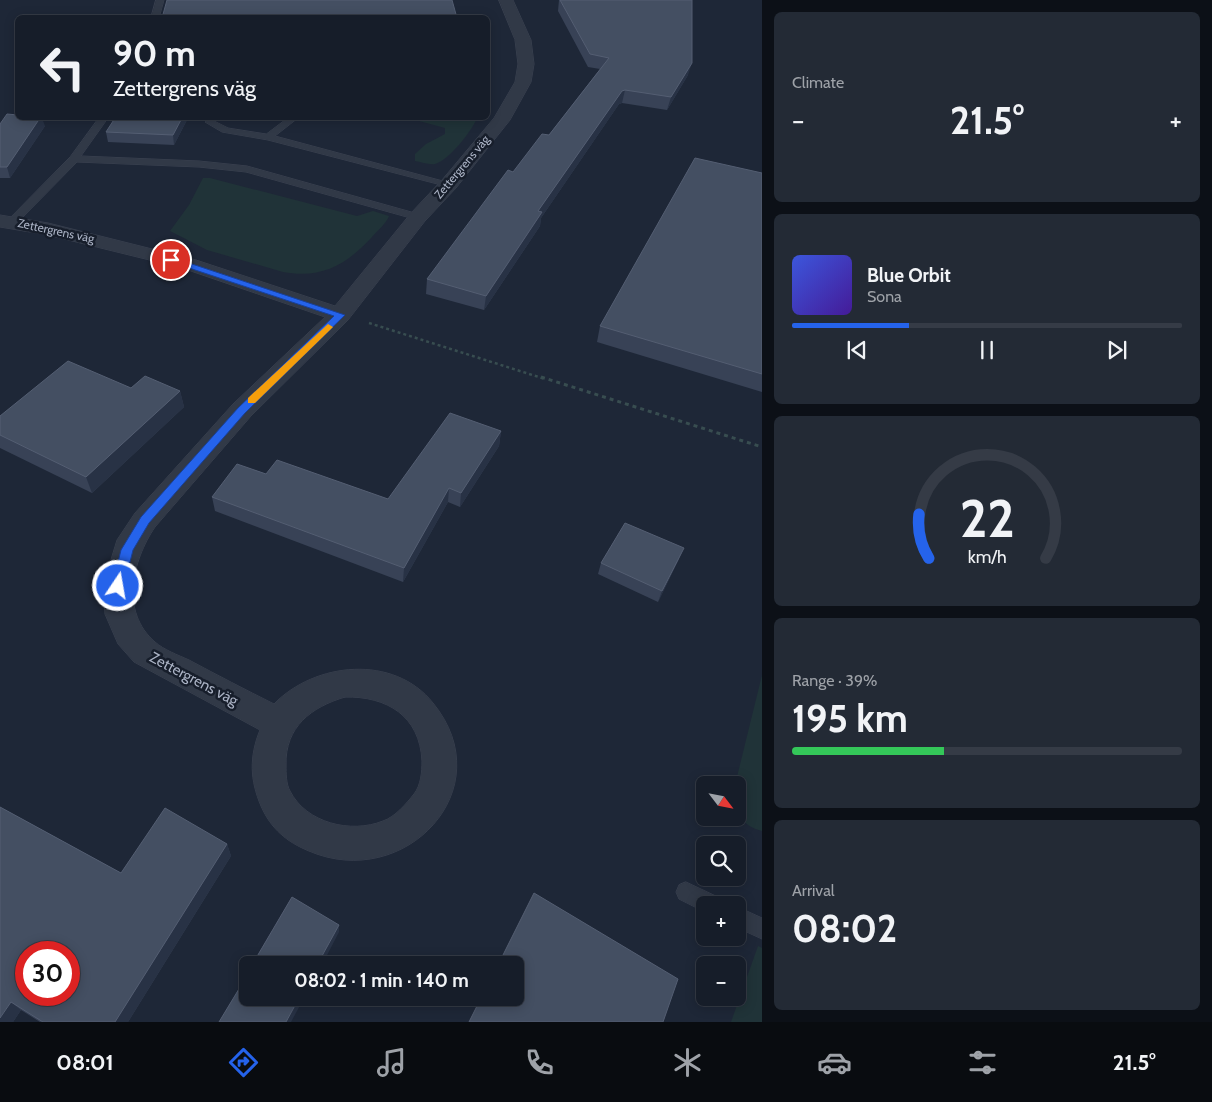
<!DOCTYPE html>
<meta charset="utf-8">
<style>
body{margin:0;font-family:Cabin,sans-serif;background:#232a35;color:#f1f3f6;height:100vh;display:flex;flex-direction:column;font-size:19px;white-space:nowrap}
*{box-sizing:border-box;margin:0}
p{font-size:16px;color:#9ea2a8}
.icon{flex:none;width:28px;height:28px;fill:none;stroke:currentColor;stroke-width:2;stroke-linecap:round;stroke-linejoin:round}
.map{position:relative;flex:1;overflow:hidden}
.panel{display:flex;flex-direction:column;gap:12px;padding:12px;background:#0c1017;width:450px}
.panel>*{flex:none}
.top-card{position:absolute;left:15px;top:15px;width:475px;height:105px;border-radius:8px;box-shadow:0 2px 12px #0003,0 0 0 1px #353b46;background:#161d29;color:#f1f3f6;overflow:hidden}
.needle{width:32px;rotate:122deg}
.fabs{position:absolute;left:696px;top:776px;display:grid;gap:10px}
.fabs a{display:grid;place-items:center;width:50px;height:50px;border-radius:8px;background:#161d29;box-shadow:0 2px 12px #0003,0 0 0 1px #353b46;font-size:25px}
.speed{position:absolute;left:15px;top:941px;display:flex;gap:10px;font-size:25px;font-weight:700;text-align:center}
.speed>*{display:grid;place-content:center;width:65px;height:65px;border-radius:50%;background:#161d29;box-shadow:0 2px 12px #0003,0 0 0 1px #353b46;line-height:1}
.speed .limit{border:8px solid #d22;background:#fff;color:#111}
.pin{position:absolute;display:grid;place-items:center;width:42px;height:42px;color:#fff;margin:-21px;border:2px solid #fff;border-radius:50%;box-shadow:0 1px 5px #0007}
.me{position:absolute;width:55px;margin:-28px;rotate:12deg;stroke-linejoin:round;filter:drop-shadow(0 0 4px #0008)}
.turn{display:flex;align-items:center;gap:18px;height:105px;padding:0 15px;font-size:22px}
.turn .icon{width:65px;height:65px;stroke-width:2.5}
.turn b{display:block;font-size:35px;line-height:42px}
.big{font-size:38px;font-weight:800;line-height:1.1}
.panel .tile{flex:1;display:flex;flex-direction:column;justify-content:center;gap:8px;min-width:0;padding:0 18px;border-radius:8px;background:#232a35}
.panel .dial{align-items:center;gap:0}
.dial svg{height:130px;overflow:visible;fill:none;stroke:#353b46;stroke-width:7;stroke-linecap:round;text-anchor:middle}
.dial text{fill:#f1f3f6;stroke:none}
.song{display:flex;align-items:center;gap:15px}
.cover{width:60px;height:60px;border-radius:8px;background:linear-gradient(135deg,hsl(230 70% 55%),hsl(260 70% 35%))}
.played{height:5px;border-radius:2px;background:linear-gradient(90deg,#2563eb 30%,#353b46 30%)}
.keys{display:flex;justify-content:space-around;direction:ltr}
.heat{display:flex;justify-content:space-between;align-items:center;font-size:28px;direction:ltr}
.charge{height:8px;border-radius:4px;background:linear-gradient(90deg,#34c759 39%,#353b46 0)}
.trip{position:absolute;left:239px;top:956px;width:285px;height:50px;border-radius:8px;background:#161d29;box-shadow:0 2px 12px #0003,0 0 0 1px #353b46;font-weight:800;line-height:50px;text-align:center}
.tabs{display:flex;height:80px;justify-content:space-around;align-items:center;background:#090c10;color:#9ea2a8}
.tabs .icon{width:35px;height:35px}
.tabs .on{color:#2563eb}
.tabs b{font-size:22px;color:#f1f3f6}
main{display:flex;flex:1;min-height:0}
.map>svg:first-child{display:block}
.green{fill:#203338}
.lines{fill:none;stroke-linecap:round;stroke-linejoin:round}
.lane-casing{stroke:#3b4251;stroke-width:1}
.street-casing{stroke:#3b4251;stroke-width:1}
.path-far1{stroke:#384d50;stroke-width:2.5;stroke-dasharray:3 3;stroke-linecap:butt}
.path{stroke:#384d50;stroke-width:3;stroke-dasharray:4 4;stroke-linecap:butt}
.lane{fill:#313947;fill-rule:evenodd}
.street{fill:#313947;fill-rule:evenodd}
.wall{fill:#384256}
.shaded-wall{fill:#283245}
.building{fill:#444f62;stroke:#545e72;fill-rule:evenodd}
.route{fill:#2563eb;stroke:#184099}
.slow{fill:#f59e0b}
.labels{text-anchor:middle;stroke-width:5;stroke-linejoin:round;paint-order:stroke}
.far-street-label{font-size:12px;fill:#abb3c5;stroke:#171e2b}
.street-label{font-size:15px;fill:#abb3c5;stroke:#171e2b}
</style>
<main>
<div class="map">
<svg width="762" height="1022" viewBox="0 0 762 1022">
<rect width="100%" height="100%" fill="#1e2737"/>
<!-- green -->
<g class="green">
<path d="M 408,118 L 477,118 C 472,131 449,160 435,164 C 429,165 421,162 415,161 L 415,154 L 426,144 L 445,134 L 445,128 Z"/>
<path d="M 203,178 L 210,178 L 357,216 L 373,211 L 389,216 C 386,224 377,231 372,237 C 346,265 322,279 283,272 L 207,250 L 170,231 L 189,205 Z"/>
<path d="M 762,675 L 762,831 C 735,824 738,808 738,785 L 735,785 Z"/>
<path d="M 758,946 L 762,948 L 762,1022 L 731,1022 Z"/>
</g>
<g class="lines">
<defs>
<g id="lane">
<path d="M 156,0 L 164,0 L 159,18 L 151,18 Z"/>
<path d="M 99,118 L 108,118 L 81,156 L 199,161 L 247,166 L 422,215 L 423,217 L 422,219 L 414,219 L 246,172 L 199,167 L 77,162 L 16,224 L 8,224 L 8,220 L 70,157 Z"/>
<path d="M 288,118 L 298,118 L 275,136 L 454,184 L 449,187 L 268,140 L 222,132 L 205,122 L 210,119 L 228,128 L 266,134 Z"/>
<path d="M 686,882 L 720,898 L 723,905 L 705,905 L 705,912 L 679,899 L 676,892 L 679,885 Z"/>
<path d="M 738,907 L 762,918 L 762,939 L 738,928 Z"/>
</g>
<path id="street" d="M 499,0 L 513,0 L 531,40 L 534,64 L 531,82 L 510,120 L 456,188 L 425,221 L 348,320 L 251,416 L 155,527 C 132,561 120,612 155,642 C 164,650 178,655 189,660 C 217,675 246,690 274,704 C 315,662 394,654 433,703 C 503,789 405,892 309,851 C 287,842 271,829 261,806 C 250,780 249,757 260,730 L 134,662 L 118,644 L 105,614 L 103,586 L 117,540 L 135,513 L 233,404 L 325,317 L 182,268 L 48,235 L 0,227 L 0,215 L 48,223 L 196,260 L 335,306 L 411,213 L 442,180 L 494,118 L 515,82 L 518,64 L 515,40 ZM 345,697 C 387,696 420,716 422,761 C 422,772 421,785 414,794 C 406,804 395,817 383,821 C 351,834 306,823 290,791 C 286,784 286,773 286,765 C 285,727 311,707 345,697 Z"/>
</defs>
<!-- lane casing -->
<use href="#lane" class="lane-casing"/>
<!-- street casing -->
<use href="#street" class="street-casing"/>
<!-- path-far1 -->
<path class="path-far1" d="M 369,323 L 545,379"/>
<!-- path -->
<path class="path" d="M 541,377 L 762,447"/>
<!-- lane -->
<use href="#lane" class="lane"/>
<!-- street -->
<use href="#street" class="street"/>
</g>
<!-- wall -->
<g class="wall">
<path d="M 559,0 L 692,0 L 688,75 L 667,110 L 622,103 L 619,104 L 541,218 L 540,226 L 484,310 L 426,294 L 427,279 L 513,172 L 549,135 L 600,69 L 588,67 L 558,11 Z"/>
<path d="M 188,118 L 174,145 L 108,142 L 106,132 Z"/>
<path d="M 0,124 L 45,126 L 10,178 L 0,178 Z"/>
<path d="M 762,173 L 762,392 L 597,342 L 600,326 Z"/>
<path d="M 131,388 L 180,391 L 184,407 L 92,493 L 0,448 L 0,416 Z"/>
<path d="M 501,431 L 499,446 L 460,507 L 448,502 L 403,582 L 215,511 L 212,497 L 266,474 L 388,499 Z"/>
<path d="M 679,559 L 658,602 L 598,574 L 601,563 Z"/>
<path d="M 0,807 L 121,873 L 227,844 L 231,856 L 128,1022 L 40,1022 L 21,1010 L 13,1022 Z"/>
</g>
<!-- shaded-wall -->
<g class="shaded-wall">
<path d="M 692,63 L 688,75 L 667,110 L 671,97 Z"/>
<path d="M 625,90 L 622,103 L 619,104 L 541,218 L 540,226 L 484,310 L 486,296 L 538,211 L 622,91 Z"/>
<path d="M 40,118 L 42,118 L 45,126 L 10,178 L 7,167 Z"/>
<path d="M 182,118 L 188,118 L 174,145 L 173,135 Z"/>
<path d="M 180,391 L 184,407 L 92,493 L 86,477 Z"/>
<path d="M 501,431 L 499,446 L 460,507 L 461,493 Z"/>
<path d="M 449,488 L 448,502 L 403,582 L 404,568 Z"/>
<path d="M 684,548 L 679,559 L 658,602 L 662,591 Z"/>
<path d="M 227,844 L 231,856 L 128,1022 L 115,1022 Z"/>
<path d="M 339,925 L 339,932 L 322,965 L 317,965 Z"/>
<path d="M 299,998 L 304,998 L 291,1022 L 286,1022 Z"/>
<path d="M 11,1002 L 21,1010 L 13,1022 L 0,1022 L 0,1018 Z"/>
</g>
<!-- building -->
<g class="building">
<path d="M 167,0 L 452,0 L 457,18 L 162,18 Z"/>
<path d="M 560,0 L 692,0 L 692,63 L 671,97 L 625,90 L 622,91 L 538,211 L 542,212 L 486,296 L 427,279 L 508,170 L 513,172 L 542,134 L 549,135 L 609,58 L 590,54 Z"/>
<path d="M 7,114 L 18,115 L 18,118 L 40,118 L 7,167 L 0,167 L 0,124 Z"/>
<path d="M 115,118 L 182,118 L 173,135 L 106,132 Z"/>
<path d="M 695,158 L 762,173 L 762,374 L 600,326 Z"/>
<path d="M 68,361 L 131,388 L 145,376 L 180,391 L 86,477 L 0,435 L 0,416 Z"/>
<path d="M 450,413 L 501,431 L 461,493 L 449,488 L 404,568 L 212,497 L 237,464 L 266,474 L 277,460 L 388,499 Z"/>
<path d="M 625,523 L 684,548 L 662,591 L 601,563 Z"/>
<path d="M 0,807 L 121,873 L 165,808 L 227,844 L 115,1022 L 43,1022 L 11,1002 L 0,1018 ZM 26,952 L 69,952 L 69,995 L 26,995 Z"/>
<path d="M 534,893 L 678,979 L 663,1022 L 469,1022 L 481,998 L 515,998 L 515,965 L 498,965 Z"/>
<path d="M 292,897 L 339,925 L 317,965 L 252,965 Z"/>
<path d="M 248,974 L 248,998 L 299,998 L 286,1022 L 219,1022 Z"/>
</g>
<!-- route -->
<path class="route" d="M 168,258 L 174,258 L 345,315 L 245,413 L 149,523 L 133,550 L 124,586 L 118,591 L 112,586 L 121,550 L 141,517 L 238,408 L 334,316 L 168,261 Z"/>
<!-- slow -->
<path class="slow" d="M 328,324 L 333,327 L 331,329 L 255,403 L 248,403 L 248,398 Z"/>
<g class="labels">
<!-- far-street labels -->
<g class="far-street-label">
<text transform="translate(462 167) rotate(-50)" y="4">Zettergrens väg</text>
<text transform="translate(56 231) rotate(12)" y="4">Zettergrens väg</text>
</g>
<!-- street labels -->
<g class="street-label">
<text transform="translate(194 679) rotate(28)" y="5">Zettergrens väg</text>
</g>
</g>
</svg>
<div class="fabs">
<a><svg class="needle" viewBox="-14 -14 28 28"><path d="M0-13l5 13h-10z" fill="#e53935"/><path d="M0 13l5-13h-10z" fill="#9ea2a8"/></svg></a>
<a><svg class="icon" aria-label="search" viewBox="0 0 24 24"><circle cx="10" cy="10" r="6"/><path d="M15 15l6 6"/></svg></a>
<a>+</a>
<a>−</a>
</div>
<div class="speed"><div class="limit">30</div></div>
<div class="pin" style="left:171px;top:260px;background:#d93025"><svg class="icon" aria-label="arrive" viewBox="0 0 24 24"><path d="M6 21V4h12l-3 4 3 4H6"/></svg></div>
<svg class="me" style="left:118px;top:586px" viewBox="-20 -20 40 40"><circle r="17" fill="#2563eb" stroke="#fff" stroke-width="3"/><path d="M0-11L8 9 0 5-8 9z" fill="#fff"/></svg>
<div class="trip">08:02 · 1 min · 140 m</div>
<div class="top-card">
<div class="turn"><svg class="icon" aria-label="left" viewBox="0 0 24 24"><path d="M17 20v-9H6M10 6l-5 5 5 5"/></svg><div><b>90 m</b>Zettergrens väg</div></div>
</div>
</div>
<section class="panel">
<div class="tile"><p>Climate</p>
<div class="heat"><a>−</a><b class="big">21.5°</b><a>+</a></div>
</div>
<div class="tile">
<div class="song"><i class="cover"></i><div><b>Blue Orbit</b><p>Sona</p></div></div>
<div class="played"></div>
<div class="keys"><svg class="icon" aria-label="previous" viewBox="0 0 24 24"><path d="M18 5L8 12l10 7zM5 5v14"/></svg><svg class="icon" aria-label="pause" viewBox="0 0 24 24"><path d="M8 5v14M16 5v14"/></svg><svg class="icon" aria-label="next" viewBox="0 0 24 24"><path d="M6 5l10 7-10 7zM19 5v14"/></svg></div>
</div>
<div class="tile dial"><svg viewBox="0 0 100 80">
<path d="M14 69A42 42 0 1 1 86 69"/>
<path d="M14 69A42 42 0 0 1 8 42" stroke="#2563eb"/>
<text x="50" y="56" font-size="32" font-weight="700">22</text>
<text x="50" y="72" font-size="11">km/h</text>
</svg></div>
<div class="tile"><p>Range · 39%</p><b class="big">195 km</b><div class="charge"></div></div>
<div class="tile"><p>Arrival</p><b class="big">08:02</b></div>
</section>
</main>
<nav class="tabs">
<b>08:01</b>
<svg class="icon on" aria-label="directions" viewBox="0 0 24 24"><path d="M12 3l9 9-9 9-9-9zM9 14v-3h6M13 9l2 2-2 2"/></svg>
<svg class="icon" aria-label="music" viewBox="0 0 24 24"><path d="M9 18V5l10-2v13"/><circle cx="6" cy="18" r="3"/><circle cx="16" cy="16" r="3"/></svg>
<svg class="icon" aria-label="phone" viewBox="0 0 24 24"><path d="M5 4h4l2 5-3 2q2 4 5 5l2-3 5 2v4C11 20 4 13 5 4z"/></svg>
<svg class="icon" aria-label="climate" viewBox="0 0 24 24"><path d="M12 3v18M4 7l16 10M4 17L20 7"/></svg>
<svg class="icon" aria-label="car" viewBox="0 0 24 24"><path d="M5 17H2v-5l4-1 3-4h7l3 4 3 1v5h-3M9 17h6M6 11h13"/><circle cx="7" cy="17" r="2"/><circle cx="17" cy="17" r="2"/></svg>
<svg class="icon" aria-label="filters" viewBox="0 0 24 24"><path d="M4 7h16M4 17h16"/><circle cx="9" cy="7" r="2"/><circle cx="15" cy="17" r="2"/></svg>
<b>21.5°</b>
</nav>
